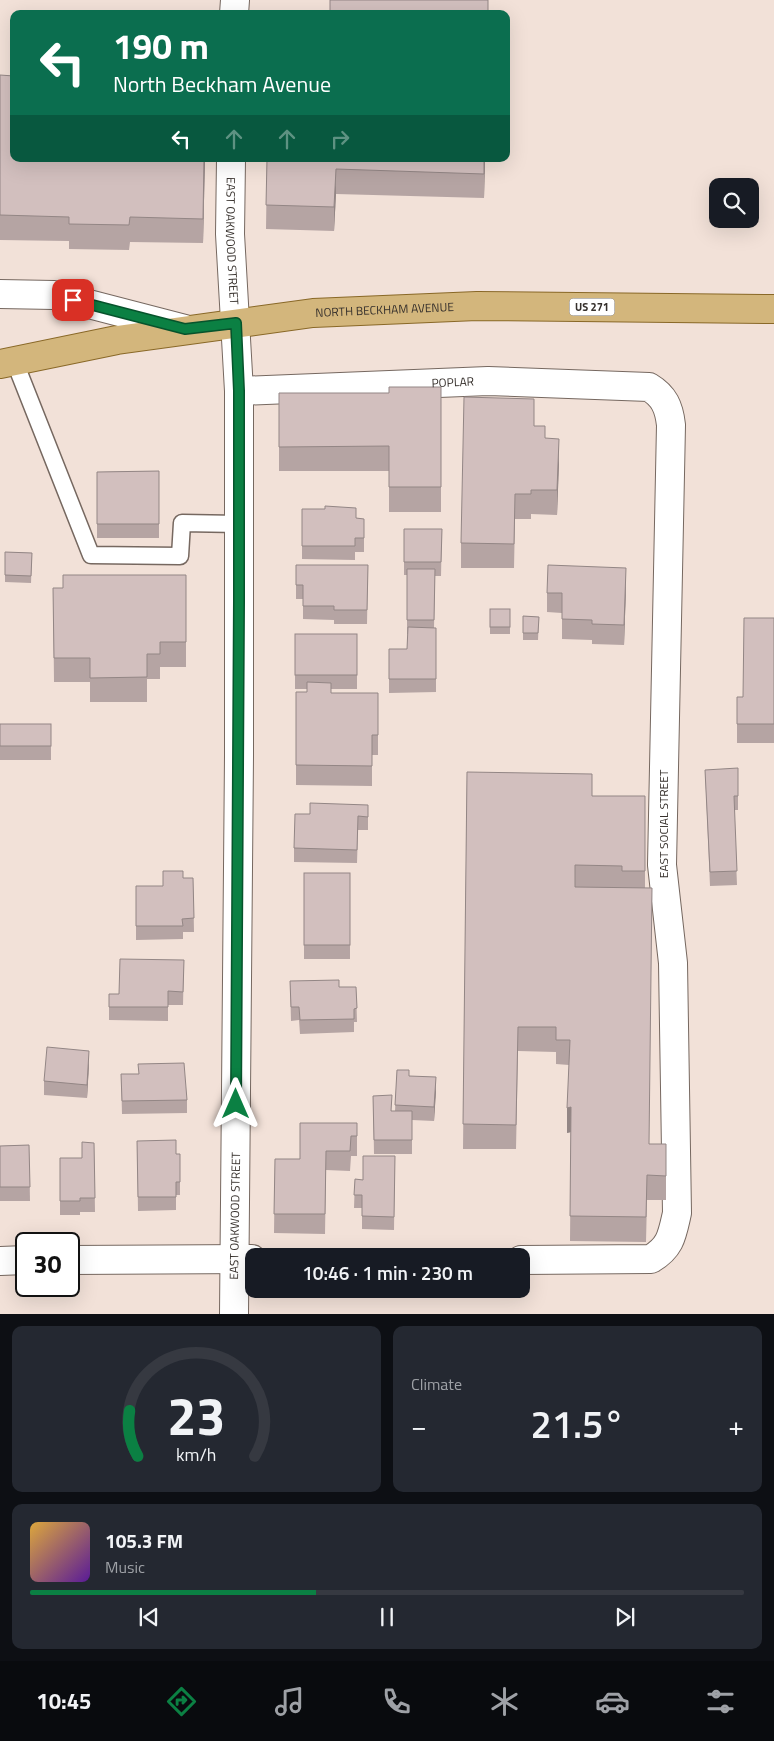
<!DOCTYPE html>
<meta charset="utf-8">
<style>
body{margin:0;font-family:"Titillium Web",sans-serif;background:#242831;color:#f1f3f6;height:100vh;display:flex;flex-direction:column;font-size:19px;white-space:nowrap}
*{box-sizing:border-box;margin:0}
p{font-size:16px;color:#9ea1a6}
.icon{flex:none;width:28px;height:28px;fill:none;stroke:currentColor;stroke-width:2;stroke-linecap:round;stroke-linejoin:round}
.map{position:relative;height:1314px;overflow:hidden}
.details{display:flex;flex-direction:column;gap:12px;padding:12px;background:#0d0f14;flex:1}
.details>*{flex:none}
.guide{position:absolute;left:10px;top:10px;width:500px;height:152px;border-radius:10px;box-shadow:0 5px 20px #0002;background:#0b6e4f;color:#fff;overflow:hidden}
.controls{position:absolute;left:709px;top:178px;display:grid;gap:10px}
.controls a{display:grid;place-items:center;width:50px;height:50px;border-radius:10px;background:#171b24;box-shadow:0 5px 20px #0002;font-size:25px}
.speed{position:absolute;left:15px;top:1232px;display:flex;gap:10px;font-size:25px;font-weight:700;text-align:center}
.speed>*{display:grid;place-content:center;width:65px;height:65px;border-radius:50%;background:#171b24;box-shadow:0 5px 20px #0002;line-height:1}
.speed .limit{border:2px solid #111;border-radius:8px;background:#fff;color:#111}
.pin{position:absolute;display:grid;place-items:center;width:42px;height:42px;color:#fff;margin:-21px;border-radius:10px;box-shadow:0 2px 8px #0006}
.me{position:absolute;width:55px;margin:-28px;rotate:0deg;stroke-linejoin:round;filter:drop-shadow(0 0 4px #0008)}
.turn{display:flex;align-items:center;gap:18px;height:105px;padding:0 20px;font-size:22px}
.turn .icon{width:65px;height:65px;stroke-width:2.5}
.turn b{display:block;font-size:35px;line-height:42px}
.lanes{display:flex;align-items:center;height:48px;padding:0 20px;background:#0003;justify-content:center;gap:25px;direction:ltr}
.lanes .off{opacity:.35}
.big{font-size:38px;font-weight:600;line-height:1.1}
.details .card{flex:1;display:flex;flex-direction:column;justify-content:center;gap:8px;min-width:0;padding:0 18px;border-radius:10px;background:#242831}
.details .dial{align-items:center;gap:0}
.dial svg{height:130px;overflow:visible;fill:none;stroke:#363941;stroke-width:7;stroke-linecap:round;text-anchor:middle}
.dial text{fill:#f1f3f6;stroke:none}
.song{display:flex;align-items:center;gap:15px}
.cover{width:60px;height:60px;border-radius:8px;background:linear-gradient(135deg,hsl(40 70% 55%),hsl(270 70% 35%))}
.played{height:5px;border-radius:2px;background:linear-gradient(90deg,#0b8043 40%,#363941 40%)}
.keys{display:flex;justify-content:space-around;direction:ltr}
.heat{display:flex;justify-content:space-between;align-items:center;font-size:28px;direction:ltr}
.details .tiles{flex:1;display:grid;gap:12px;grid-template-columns:1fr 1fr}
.card:last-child{grid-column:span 2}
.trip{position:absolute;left:245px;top:1248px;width:285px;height:50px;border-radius:10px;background:#171b24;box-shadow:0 5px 20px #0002;font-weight:600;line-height:50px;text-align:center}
.dock{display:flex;height:80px;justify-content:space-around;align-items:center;background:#090b0e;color:#9ea1a6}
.dock .icon{width:35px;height:35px}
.dock .current{color:#0b8043}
.dock b{font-size:22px;color:#f1f3f6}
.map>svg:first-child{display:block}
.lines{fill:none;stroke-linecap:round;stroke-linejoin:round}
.service-casing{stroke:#766860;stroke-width:19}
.minor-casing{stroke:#766860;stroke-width:30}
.primary-casing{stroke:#896827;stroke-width:30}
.service{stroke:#fff;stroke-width:16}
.minor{stroke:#fff;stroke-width:28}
.primary{stroke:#d3b67c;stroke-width:28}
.wall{fill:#b5a4a3}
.shaded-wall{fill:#938685}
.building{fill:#d2bfbe;stroke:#938685}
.route-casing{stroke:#07532c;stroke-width:12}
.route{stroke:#0b8043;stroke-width:9}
.labels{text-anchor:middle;stroke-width:4;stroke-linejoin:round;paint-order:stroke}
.shield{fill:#fff;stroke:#726e6b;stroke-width:1}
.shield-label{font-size:11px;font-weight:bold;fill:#36302c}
.street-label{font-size:12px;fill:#36302c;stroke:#fff}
</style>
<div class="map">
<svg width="774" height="1314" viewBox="0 0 774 1314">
<rect width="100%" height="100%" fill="#f2e1d8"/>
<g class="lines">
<defs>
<path id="service" d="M 14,360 L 91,555 L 180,556 L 182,523 L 239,524"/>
<g id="minor">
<path d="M 234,14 L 235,0"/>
<path id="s1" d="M 231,159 L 230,234 L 239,391 L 239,756 L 234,1314"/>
<path d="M 0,294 L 54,295 L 185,329"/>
<path id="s2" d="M 239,391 L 488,381 L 649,387 C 664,396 669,407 671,425 L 662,865 L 673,963 L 677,1213 C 672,1235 671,1247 651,1259 L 521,1260"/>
<path d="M 69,1260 L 252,1259"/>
<path d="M 0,1261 L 26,1260"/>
</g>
<g id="primary">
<path id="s3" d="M 0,364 L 117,340 L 313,313 L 477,306 L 774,309"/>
</g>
</defs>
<!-- service casing -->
<use href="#service" class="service-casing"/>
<!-- minor casing -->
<use href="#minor" class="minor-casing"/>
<!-- primary casing -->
<use href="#primary" class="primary-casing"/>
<!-- service -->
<use href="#service" class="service"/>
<!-- minor -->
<use href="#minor" class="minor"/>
<!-- primary -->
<use href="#primary" class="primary"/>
</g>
<!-- wall -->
<g class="wall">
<path d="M 0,75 L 14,159 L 205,159 L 203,243 L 130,242 L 129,250 L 69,249 L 69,241 L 0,240 Z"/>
<path d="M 267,159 L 485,159 L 484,198 L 336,194 L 334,231 L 266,229 Z"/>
<path d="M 441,387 L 441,512 L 389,512 L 389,471 L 279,471 L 279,393 L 389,393 Z"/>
<path d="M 534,399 L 534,426 L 545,438 L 559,463 L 557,515 L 531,514 L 531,519 L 515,519 L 514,568 L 461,568 L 461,543 Z"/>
<path d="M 159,471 L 159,538 L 97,538 L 97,472 Z"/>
<path d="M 302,509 L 356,518 L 364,519 L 364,552 L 355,552 L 355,560 L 302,559 Z"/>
<path d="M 404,529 L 442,529 L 441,576 L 435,576 L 434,628 L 436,628 L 436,692 L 389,693 L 389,649 L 407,649 L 408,634 L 407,634 L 407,575 L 404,575 Z"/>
<path d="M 5,552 L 32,553 L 31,583 L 5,582 Z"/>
<path d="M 296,565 L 368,565 L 367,624 L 334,624 L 334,620 L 303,619 L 303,599 L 296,599 Z"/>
<path d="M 186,575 L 186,667 L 160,667 L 160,679 L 147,679 L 147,702 L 90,702 L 90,682 L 54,682 L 53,588 L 63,588 Z"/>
<path d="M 626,587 L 624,645 L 592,644 L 592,640 L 562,639 L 562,613 L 547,612 L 547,593 Z"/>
<rect x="490" y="609" width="20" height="25"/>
<path d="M 523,616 L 539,617 L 538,640 L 523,640 Z"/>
<path d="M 774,618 L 774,743 L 737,743 L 737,697 L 743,697 Z"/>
<path d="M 295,634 L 357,634 L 357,689 L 331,689 L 331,693 L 378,693 L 378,755 L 372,755 L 372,786 L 296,785 L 296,692 L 307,692 L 307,689 L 295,689 Z"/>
<rect x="0" y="724" width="51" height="36"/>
<path d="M 705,770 L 738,796 L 738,810 L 734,810 L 737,885 L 710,886 Z"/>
<path d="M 467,772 L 592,796 L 645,796 L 645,888 L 649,1144 L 666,1144 L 666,1200 L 647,1200 L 646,1242 L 570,1241 L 571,1132 L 567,1133 L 569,1065 L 556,1064 L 556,1052 L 518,1051 L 516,1149 L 463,1149 Z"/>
<path d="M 368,805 L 368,830 L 358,830 L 357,863 L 294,862 L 294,848 L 310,814 Z"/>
<rect x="304" y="873" width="46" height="86"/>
<path d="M 183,878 L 193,878 L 194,932 L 183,932 L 183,939 L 136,940 L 136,886 L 163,886 Z"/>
<path d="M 184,960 L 183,1005 L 168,1005 L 168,1021 L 109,1020 L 109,994 L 119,994 Z"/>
<path d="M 290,981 L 339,987 L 356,987 L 357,1022 L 354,1022 L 354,1032 L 300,1034 L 299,1020 L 291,1021 Z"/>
<path d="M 89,1064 L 87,1098 L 44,1095 L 44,1081 Z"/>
<path d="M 397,1070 L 409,1076 L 436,1091 L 434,1121 L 412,1120 L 412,1154 L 374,1154 L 373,1096 L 392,1111 L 395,1111 Z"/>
<path d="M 121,1074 L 187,1100 L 187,1113 L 122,1114 Z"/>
<path d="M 357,1123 L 357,1156 L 351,1156 L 350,1171 L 326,1170 L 325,1234 L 274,1233 L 275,1159 L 300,1159 Z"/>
<path d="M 137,1141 L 176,1154 L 180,1154 L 180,1195 L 176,1195 L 176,1210 L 138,1211 Z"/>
<path d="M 94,1143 L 95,1212 L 80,1212 L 80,1215 L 60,1215 L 60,1158 L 82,1158 Z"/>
<path d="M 29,1145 L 30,1201 L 0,1201 L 0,1146 Z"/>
<path d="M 395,1156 L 394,1230 L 362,1229 L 362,1208 L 354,1208 L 355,1179 L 363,1180 Z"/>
</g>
<!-- shaded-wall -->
<g class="shaded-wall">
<path d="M 204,159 L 205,159 L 203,243 L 203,219 Z"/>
<path d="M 484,159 L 485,159 L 484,198 Z"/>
<path d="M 336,169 L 336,194 L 334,231 L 334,207 Z"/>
<path d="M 559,439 L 559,463 L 557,515 L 557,490 Z"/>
<path d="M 626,568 L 626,587 L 624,645 L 624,625 Z"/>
<path d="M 89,1051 L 89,1064 L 87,1098 L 87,1085 Z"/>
<path d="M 436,1077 L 436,1091 L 434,1121 L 434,1107 Z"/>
<path d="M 571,1107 L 571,1132 L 567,1133 L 567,1108 Z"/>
</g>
<!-- building -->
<g class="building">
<rect x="330" y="0" width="158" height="14"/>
<path d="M 0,75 L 14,76 L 14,159 L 204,159 L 203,219 L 130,217 L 129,225 L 69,224 L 69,217 L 0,215 Z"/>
<path d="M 267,159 L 484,159 L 484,174 L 336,169 L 334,207 L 266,205 Z"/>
<path d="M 389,387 L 441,387 L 441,487 L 389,487 L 389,446 L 279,447 L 279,393 L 389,393 Z"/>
<path d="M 464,397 L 534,399 L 534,426 L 545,426 L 545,438 L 559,439 L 557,490 L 531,490 L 531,494 L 515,494 L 514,544 L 461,543 Z"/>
<path d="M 159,471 L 159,524 L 97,524 L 97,472 Z"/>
<path d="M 325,506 L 356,508 L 356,518 L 364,519 L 364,538 L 355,538 L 355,546 L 302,546 L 302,509 L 325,509 Z"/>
<path d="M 404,529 L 442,529 L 441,562 L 404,562 Z"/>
<path d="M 5,552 L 32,553 L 31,576 L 5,575 Z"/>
<path d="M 296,565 L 368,565 L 367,610 L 334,610 L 334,606 L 303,606 L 303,585 L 296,585 Z"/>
<path d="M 548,565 L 626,568 L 624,625 L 592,624 L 592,620 L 562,619 L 562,593 L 547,593 Z"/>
<path d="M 407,569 L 435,569 L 434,620 L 407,620 Z"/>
<path d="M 63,575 L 186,575 L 186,642 L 160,642 L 160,654 L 147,654 L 147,677 L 90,678 L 90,658 L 54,658 L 53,588 L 63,588 Z"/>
<rect x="490" y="609" width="20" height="18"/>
<path d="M 523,616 L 539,617 L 538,633 L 523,633 Z"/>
<path d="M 744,618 L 774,618 L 774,724 L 737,724 L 737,697 L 743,697 Z"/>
<path d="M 408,627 L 436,628 L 436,679 L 389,679 L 389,649 L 407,649 Z"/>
<rect x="295" y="634" width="62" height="41"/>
<path d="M 307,682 L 331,683 L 331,693 L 378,693 L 378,735 L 372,735 L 372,766 L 296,765 L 296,692 L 307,692 Z"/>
<rect x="0" y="724" width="51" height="22"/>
<path d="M 738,768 L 738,796 L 734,796 L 737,871 L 710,872 L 705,770 Z"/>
<path d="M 467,772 L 592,774 L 592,796 L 645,796 L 645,871 L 622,871 L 622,866 L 575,865 L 575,887 L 652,888 L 649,1144 L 666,1144 L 666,1176 L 647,1175 L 646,1217 L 570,1216 L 571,1107 L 567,1108 L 570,1040 L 556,1040 L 556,1027 L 518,1027 L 516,1125 L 463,1124 Z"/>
<path d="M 310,803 L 368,805 L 368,817 L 358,816 L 357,850 L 294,848 L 295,814 L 310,814 Z"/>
<path d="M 163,871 L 183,871 L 183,878 L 193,878 L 194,918 L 182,919 L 183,926 L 136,926 L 136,886 L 163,886 Z"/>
<rect x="304" y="873" width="46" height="72"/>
<path d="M 120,959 L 184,960 L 183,992 L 168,991 L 168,1007 L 109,1007 L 109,994 L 119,994 Z"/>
<path d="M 339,980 L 339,987 L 356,987 L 357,1008 L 354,1009 L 354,1019 L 300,1020 L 299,1007 L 291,1007 L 290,981 Z"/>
<path d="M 47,1047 L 89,1051 L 87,1085 L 44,1081 Z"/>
<path d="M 184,1063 L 187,1100 L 122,1101 L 121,1074 L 139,1074 L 138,1064 Z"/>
<path d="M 397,1070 L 409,1070 L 409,1076 L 436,1077 L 434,1107 L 395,1105 Z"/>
<path d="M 392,1095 L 391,1111 L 412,1111 L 412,1140 L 374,1140 L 373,1096 Z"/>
<path d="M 300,1123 L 357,1123 L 357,1136 L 351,1136 L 350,1151 L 326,1151 L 325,1214 L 274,1214 L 275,1159 L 300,1159 Z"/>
<path d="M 176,1140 L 176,1154 L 180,1154 L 180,1182 L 176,1182 L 176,1197 L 138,1197 L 137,1141 Z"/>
<path d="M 82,1142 L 94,1143 L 95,1198 L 80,1198 L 80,1201 L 60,1201 L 60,1158 L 82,1158 Z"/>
<path d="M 29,1145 L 30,1187 L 0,1187 L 0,1146 Z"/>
<path d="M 363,1156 L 395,1156 L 394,1217 L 362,1216 L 362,1195 L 354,1195 L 355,1179 L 363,1180 Z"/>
</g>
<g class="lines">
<defs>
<path id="route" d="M 73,300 L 185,329 L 236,323 L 239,391 L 239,601 L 236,1104"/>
</defs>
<!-- route casing -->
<use href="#route" class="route-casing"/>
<!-- route -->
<use href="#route" class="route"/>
</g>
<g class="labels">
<!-- shield labels -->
<rect class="shield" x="569.5" y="298.5" width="45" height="17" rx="4"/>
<g class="shield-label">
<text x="592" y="311">US 271</text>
</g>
<!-- street labels -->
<g class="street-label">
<text dy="4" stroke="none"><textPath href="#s1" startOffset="82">EAST OAKWOOD STREET</textPath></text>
<text dy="4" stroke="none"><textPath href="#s3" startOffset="389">NORTH BECKHAM AVENUE</textPath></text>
<text dy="4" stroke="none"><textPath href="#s2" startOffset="214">POPLAR</textPath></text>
<text transform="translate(664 824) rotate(-90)" y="4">EAST SOCIAL STREET</text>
<text transform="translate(235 1216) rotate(-89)" y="4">EAST OAKWOOD STREET</text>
</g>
</g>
</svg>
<div class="controls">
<a><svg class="icon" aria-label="search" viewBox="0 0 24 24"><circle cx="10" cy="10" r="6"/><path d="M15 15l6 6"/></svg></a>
</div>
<div class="speed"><div class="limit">30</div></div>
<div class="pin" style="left:73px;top:300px;background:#d93025"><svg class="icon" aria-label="arrive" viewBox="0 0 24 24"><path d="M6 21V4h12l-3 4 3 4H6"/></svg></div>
<svg class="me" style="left:236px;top:1104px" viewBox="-20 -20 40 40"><path d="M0-17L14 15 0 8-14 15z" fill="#0b8043" stroke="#fff" stroke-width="4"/></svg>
<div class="trip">10:46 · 1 min · 230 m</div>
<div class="guide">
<div class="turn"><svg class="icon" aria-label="left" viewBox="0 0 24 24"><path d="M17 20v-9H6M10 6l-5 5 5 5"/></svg><div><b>190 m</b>North Beckham Avenue</div></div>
<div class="lanes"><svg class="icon" aria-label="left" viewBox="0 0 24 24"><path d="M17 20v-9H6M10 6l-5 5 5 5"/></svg><svg class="icon off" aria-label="ahead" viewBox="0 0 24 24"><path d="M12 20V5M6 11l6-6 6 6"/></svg><svg class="icon off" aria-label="ahead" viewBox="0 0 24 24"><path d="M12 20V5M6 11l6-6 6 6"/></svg><svg class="icon off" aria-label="right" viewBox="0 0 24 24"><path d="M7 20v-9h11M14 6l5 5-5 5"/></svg></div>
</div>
</div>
<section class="details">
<div class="tiles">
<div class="card dial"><svg viewBox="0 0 100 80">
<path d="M14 69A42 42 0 1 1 86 69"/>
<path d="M14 69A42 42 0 0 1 9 41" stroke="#0b8043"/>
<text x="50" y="56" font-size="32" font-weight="700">23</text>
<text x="50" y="72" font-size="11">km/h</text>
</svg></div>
<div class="card"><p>Climate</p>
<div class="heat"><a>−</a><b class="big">21.5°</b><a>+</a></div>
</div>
<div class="card">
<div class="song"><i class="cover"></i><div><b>105.3 FM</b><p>Music</p></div></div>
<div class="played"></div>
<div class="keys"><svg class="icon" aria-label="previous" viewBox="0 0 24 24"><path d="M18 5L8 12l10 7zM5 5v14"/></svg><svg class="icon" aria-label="pause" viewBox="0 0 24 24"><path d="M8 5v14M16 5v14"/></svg><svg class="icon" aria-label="next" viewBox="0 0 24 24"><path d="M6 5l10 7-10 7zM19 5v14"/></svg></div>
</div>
</div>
</section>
<nav class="dock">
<b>10:45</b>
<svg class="icon current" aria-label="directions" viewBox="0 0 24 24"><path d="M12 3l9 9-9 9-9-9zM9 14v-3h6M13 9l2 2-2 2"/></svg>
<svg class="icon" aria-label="music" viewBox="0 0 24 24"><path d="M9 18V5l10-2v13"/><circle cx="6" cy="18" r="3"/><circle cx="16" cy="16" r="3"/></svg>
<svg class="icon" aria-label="phone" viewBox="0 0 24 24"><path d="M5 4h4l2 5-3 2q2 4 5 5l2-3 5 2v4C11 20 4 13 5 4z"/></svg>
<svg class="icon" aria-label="climate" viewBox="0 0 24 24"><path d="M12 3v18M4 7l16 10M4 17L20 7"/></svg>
<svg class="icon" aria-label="car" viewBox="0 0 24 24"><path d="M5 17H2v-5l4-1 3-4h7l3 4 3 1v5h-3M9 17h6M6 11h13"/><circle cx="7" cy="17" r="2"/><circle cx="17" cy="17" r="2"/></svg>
<svg class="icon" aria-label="filters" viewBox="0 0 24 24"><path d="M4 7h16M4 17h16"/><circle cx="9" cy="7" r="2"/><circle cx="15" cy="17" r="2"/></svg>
</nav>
